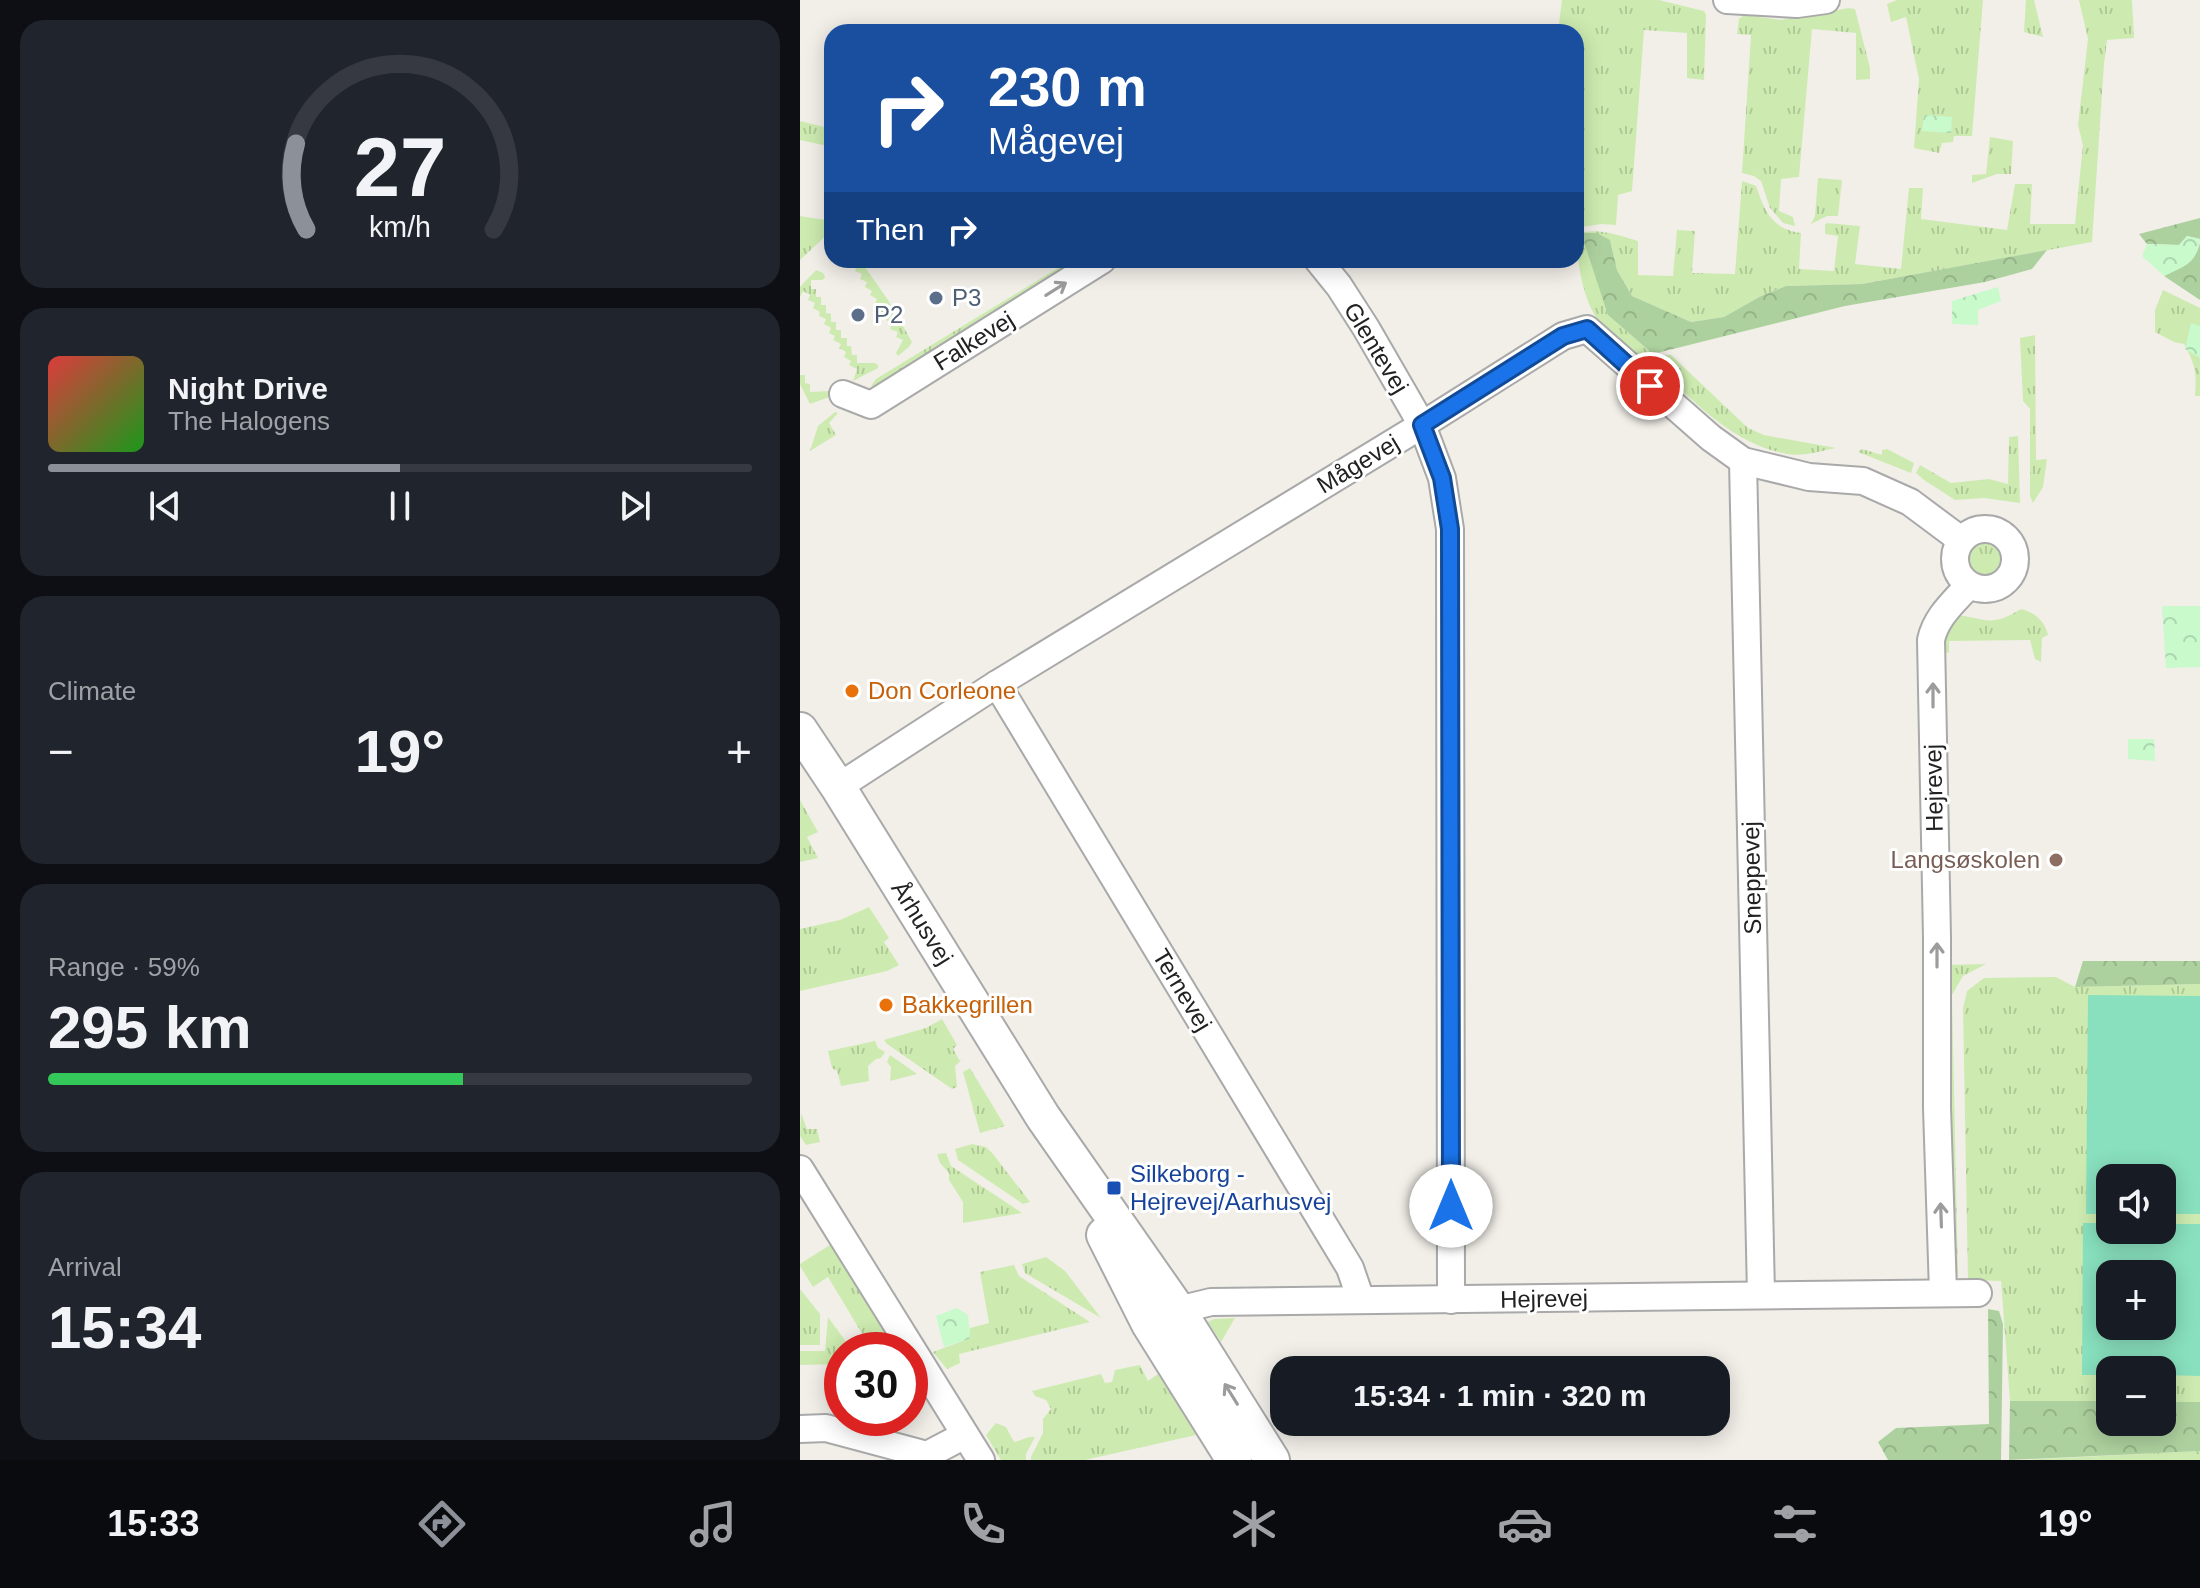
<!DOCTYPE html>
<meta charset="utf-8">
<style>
body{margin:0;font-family:Arial,sans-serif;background:#20242c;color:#f1f3f6;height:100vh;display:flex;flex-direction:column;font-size:30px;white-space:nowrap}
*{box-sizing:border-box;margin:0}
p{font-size:26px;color:#9ea1a6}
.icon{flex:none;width:44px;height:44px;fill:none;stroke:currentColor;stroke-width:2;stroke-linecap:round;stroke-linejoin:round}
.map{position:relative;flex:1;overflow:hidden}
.sheet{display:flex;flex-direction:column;gap:20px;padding:20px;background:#0d0f14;width:800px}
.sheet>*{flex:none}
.top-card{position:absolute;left:24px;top:24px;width:760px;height:244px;border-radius:24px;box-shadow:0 4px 20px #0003;background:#1a4fa0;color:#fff;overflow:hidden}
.tools{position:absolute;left:1296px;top:1164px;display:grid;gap:16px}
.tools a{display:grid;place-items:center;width:80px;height:80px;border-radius:16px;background:#171b24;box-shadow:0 4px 20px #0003;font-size:40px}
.speed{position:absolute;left:24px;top:1332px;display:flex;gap:16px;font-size:40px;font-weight:700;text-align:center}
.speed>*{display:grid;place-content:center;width:104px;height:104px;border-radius:50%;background:#171b24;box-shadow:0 4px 20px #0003;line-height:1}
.speed .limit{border:12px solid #d22;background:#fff;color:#111}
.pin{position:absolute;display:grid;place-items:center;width:68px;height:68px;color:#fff;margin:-34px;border:4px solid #fff;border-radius:50%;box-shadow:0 2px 8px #0007}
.me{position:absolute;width:88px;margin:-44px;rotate:0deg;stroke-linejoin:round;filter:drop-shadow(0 0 6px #0008)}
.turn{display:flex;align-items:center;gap:28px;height:168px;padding:0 32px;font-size:36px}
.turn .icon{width:104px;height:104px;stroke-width:2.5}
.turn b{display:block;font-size:56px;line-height:68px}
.then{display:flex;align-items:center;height:76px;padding:0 32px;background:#0003;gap:16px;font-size:30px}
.big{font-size:60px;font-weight:800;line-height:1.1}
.sheet .card{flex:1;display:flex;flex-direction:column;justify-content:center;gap:12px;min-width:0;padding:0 28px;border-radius:24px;background:#20242c}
.sheet .dial{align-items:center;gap:0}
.dial svg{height:208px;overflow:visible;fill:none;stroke:#363941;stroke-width:7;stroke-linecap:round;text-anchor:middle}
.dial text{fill:#f1f3f6;stroke:none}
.song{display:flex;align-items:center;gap:24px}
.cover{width:96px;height:96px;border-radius:12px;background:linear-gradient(135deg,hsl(0 70% 55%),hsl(120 70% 35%))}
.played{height:8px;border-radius:4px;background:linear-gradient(90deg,#8c9099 50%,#363941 50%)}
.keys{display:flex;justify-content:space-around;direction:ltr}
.heat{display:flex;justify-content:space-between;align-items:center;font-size:44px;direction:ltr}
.charge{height:12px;border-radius:6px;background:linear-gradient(90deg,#34c759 59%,#363941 0)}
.trip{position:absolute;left:470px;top:1356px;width:460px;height:80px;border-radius:24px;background:#171b24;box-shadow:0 4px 20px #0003;font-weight:800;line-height:80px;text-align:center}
.tabs{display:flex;height:128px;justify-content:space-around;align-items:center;background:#090b0e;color:#9ea1a6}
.tabs .icon{width:56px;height:56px}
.tabs .on{color:#8c9099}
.tabs b{font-size:36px;color:#f1f3f6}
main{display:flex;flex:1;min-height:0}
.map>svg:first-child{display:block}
.grass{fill:url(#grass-tufts);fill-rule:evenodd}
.forest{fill:url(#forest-crowns)}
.park{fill:url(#park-crowns)}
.pitch{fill:#88e0be;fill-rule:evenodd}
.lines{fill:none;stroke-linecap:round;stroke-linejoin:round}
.minor-casing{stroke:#a9a9a9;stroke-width:30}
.tertiary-casing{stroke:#a9a9a9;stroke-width:38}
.minor{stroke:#fff;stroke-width:26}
.tertiary{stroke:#fff;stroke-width:34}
.oneway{stroke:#9c9c9c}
.route-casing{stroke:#114b97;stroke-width:20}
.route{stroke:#1a73e8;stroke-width:14}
.service-dot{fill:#5c6f8a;stroke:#fff;stroke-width:3}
.food-dot{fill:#e8710a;stroke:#fff;stroke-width:3}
.education-dot{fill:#8d6e63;stroke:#fff;stroke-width:3}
.transit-dot{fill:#1a4fb4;stroke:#fff;stroke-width:3}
.labels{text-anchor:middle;stroke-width:6;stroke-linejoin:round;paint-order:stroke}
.service-label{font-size:24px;fill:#4e5e75;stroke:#fff;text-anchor:start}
.street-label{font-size:24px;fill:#222;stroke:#fff}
.food-label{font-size:24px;fill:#c56008;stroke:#fff;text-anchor:start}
.education-label{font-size:24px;fill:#785e54;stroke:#fff;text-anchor:end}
.transit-label{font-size:24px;fill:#164399;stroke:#fff;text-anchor:start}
</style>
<main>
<section class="sheet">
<div class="card dial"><svg viewBox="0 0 100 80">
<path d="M14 69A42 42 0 1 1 86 69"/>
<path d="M14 69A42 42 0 0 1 10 36" stroke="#8c9099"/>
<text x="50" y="56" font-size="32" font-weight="700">27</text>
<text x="50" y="72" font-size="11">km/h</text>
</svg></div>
<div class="card">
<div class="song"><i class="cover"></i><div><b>Night Drive</b><p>The Halogens</p></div></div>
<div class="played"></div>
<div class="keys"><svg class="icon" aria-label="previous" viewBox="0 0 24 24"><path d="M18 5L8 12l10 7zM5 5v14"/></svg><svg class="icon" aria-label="pause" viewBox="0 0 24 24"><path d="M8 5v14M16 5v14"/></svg><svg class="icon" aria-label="next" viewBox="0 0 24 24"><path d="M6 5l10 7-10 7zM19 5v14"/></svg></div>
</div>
<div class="card"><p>Climate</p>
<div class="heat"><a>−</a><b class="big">19°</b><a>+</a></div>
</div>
<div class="card"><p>Range · 59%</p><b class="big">295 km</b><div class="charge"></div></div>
<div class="card"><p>Arrival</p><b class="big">15:34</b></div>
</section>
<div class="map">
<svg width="1400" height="1460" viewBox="0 0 1400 1460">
<defs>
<pattern id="grass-tufts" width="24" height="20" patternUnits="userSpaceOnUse" patternTransform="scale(2)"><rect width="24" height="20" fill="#cdebb0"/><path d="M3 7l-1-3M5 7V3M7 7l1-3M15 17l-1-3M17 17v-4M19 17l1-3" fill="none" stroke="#b0c997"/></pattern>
<pattern id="forest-crowns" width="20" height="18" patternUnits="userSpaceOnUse" patternTransform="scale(2)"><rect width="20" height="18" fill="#add19e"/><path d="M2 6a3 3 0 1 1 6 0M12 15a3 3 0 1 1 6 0" fill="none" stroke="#95b388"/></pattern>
<pattern id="park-crowns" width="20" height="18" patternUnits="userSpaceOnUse" patternTransform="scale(2)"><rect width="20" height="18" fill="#c8facc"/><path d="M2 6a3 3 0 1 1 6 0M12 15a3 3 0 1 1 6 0" fill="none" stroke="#acd6af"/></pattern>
</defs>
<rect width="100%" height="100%" fill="#f2efe9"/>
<!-- grass -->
<g class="grass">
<path d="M 762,0 L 859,0 L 904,11 L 906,15 L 904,80 L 887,78 L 887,33 L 844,30 L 832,191 L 818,195 L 816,225 L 801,224 L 776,228 L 776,32 L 758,32 Z"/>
<path d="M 1097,0 L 1183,0 L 1172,136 L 1154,136 L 1153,142 L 1142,143 L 1139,153 L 1114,148 L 1119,79 L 1106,17 L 1091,22 L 1087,4 Z"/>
<path d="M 1226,0 L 1234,0 L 1243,37 L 1224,32 Z"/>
<path d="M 1279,0 L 1332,0 L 1334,38 L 1307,40 L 1304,64 L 1292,242 L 1062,284 L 986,286 L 961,296 L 924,317 L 891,322 L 832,296 L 817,270 L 810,240 L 808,315 L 853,354 L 852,355 L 871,355 L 948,428 L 964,435 L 1036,448 C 1021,451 1002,457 987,454 C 929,444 887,394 846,356 L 840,358 C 826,345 809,333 798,319 C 783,302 776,256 776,234 C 797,227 818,235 838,241 L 838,275 L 873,276 L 877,230 L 895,231 L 892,273 L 935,274 L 942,181 L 956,186 C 965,212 972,229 1001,233 L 999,269 L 1034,271 L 1038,236 L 1025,234 L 1025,225 L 1027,223 L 1060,226 L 1055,264 L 1101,269 L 1109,188 L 1123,188 L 1121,219 L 1207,230 L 1215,184 L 1232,184 L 1230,224 L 1275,224 L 1283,145 L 1278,125 L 1288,39 Z"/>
<path d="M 1049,8 L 1055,9 L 1070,68 L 1070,79 L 1056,80 L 1056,33 L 1012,29 L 999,177 L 981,179 L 979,211 L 993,217 L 995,226 L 983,223 L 970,208 L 961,181 L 954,176 L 942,173 L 951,35 L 937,34 L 939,19 L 944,15 L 981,20 Z"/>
<path d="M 0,121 L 32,129 L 32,147 L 0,140 Z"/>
<path d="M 1190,137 L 1213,141 L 1211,174 L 1197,174 L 1172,183 L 1172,175 L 1186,174 Z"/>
<path d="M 1018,178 L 1042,180 L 1038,216 L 1027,216 L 1011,224 L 1015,216 Z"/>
<path d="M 0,216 L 26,220 L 30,224 L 31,231 L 0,260 Z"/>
<path d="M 50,260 L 60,260 L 88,300 L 112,342 L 109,347 L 98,356 L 96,353 L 103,340 L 96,337 L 98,332 L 90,329 L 92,324 L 86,320 L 87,316 L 80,312 L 82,307 L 75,304 L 77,299 L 70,295 L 72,291 L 65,287 L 67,282 L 60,279 L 62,274 L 55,271 L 57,266 L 49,262 Z"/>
<path d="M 271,260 L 281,260 L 74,387 L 71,386 L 76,379 Z"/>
<path d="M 16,270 L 23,273 L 25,277 L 23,280 L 11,280 L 11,289 L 16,289 L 16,297 L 21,297 L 21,305 L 26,305 L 26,313 L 31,314 L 31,322 L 36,322 L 36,330 L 41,330 L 41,338 L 47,338 L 47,346 L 51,346 L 52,355 L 57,355 L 57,363 L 75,363 L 78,365 L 78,368 L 53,381 L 57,369 L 49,365 L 51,361 L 44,357 L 46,352 L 39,348 L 41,344 L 33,340 L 35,336 L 29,333 L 31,328 L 24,324 L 26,319 L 19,316 L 20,312 L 13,308 L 15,303 L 8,300 L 10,295 L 3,291 L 0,297 L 0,287 Z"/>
<path d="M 1363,290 L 1400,308 L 1400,396 L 1395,396 C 1397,373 1395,364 1384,344 L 1374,342 L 1355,332 L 1355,310 Z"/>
<path d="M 1235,335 L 1236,460 L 1247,459 L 1243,487 L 1233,503 L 1230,496 L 1230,409 L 1223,401 L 1220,338 Z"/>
<path d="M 0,375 L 5,375 L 5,383 L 10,384 L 10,392 L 29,391 L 32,396 L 10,404 L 0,384 Z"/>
<path d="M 35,412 L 38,413 L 29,423 L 36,435 L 10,451 L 18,426 Z"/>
<path d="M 1218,436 L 1220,503 L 1184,498 L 1155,500 L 1124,480 L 1116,473 L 1120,465 L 1151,483 L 1189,479 L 1208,484 L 1209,437 Z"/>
<path d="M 1062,449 L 1082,455 L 1082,450 L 1087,449 L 1114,463 L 1111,473 L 1058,452 Z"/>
<circle cx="1185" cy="559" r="16"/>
<path d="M 1221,609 C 1234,612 1245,621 1248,635 L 1242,638 L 1241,662 L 1235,659 L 1230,640 L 1149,641 L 1149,653 L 1143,652 L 1143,631 L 1153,615 C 1186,617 1188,629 1221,609 Z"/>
<path d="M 0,800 L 18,832 L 7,837 L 18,858 L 0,862 Z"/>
<path d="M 69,907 L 89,938 L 84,942 L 99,965 L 87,971 L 0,991 L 0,929 L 40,920 Z"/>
<path d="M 1186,964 L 1163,976 L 1152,995 L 1158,1276 L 1150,1276 L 1144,965 Z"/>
<path d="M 1256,977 L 1275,987 L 1400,984 L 1400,1402 L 1362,1402 L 1362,1370 L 1310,1370 L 1310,1401 L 1210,1401 L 1201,1281 L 1168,1280 L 1163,1008 L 1167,991 L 1184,978 ZM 1310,1178 L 1362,1178 L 1362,1230 L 1310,1230 ZM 1310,1274 L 1362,1274 L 1362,1326 L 1310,1326 Z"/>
<path d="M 142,1019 L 157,1045 L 153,1049 L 160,1061 L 164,1058 L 155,1066 L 157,1087 L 152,1089 L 87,1044 L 84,1040 L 126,1028 Z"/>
<path d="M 75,1041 L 78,1048 L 85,1052 L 81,1058 L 76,1059 L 68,1066 L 69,1081 L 41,1086 L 37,1071 L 32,1068 L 28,1051 Z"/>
<path d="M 90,1055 L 117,1074 L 90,1081 L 91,1067 L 87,1062 Z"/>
<path d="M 170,1068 L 205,1126 L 180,1133 L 163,1072 Z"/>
<path d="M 1,1113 L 7,1129 L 17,1129 L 20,1142 L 6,1145 L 0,1136 Z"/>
<path d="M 172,1144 L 186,1147 L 193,1154 L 230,1202 L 223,1204 L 158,1160 L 155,1149 Z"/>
<path d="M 146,1153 L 151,1166 L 222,1213 L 163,1223 L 163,1202 L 149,1180 L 149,1173 L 140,1163 L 137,1154 Z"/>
<path d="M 33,1243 L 99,1350 L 72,1350 L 28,1277 L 13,1287 L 0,1266 L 0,1264 Z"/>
<path d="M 246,1257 L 265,1271 L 301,1318 L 225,1273 L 222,1264 Z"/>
<path d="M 214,1265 L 219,1276 L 290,1322 L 159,1354 L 160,1363 L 147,1369 L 133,1352 L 168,1339 L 170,1328 L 189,1323 L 180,1272 Z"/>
<path d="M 0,1289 L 20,1314 L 20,1345 L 0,1345 Z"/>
<path d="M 28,1317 L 52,1350 L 42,1350 L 42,1364 L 0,1365 L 0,1351 L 25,1351 Z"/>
<path d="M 435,1318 L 421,1342 L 408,1322 L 414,1319 Z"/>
<path d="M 340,1365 L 348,1381 L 358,1374 L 396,1435 L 285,1460 L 231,1460 L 231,1457 L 243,1433 L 243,1419 L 251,1409 L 246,1400 L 235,1396 L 232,1391 L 301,1374 L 305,1383 L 312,1382 L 315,1370 Z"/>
<path d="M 196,1423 L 206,1427 L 214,1442 C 221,1441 228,1436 235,1437 L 226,1454 L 226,1460 L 201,1460 L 186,1435 Z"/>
<path d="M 1400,1451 L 1400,1460 L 1222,1460 Z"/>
</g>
<!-- forest -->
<g class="forest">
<path d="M 1400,218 L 1400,239 L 1387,236 L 1379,245 L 1347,244 L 1339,234 Z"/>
<path d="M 781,233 L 797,233 L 810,240 L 817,270 L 832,296 L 891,322 L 924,317 L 961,296 L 986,286 L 1062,284 L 1247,250 L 1232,269 L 1185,282 L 1045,306 L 853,354 L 808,315 Z"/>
<path d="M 1400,243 L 1400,300 L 1364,276 C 1383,266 1394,265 1400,243 Z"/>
<path d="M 1283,961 L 1400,961 L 1400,984 L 1275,987 Z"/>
<path d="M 1188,1309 L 1199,1311 L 1203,1324 L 1201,1460 L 1088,1460 L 1078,1442 L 1096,1428 L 1189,1424 Z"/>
<path d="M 1210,1401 L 1310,1401 L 1310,1422 L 1362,1422 L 1362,1402 L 1400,1402 L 1400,1451 L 1209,1460 Z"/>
</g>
<!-- park -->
<g class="park">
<path d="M 1124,115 L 1152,117 L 1151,133 L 1122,131 Z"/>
<path d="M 1387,236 L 1400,239 C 1397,264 1384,266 1364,276 L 1342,256 L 1347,244 L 1379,245 Z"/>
<path d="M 1198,287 L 1201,301 L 1178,310 L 1178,325 L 1152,324 L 1152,301 Z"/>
<path d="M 1391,323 L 1400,326 L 1400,358 L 1385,349 Z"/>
<path d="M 1362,606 L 1400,606 L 1400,667 L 1366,668 Z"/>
<path d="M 1328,739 L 1354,739 L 1355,761 L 1328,759 Z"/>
<path d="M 157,1308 L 168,1315 L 170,1333 L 169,1339 L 144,1347 L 136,1316 Z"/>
</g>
<!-- pitch -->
<g class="pitch">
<path d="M 1288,995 L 1400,996 L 1400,1214 L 1362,1214 L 1362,1178 L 1310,1178 L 1310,1214 L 1286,1214 Z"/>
<path d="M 1283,1223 L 1310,1223 L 1310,1230 L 1362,1230 L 1362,1224 L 1400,1224 L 1400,1376 L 1362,1375 L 1362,1370 L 1310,1370 L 1310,1375 L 1282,1375 ZM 1310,1274 L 1362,1274 L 1362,1326 L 1310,1326 Z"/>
</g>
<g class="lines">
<defs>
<g id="minor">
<path d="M 927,0 L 997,4 L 1026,0"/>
<path d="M 518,260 L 539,286 L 566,328 L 622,425 L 642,478 L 650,529 L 651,1300"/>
<path d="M 43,394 L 71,405 L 302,260"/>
<path d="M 943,461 L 961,1295"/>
<circle cx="1185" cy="559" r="30"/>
<path d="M 197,684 L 550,1268 L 561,1300"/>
<path d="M 38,787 L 197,684 L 622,425 L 763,336 L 787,329 L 911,438 L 943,461 L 1009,477 L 1063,481 L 1110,502 L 1161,540"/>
<path d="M 0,1169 L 181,1460"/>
<path d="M 1143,1292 L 1137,1108 L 1137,937 L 1131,640 C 1136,617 1153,603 1169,585"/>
<path d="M 364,1317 L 378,1310 L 411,1302 L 1178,1293"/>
<path d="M 0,1429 L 26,1428 L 127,1455 L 165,1435"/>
</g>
<g id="tertiary">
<path d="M 0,730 L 38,787 L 243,1117 L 378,1310 L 472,1460"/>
<path d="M 304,1235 L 349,1324 L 434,1460"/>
</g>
</defs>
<!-- minor casing -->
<use href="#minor" class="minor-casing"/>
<!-- tertiary casing -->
<use href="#tertiary" class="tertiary-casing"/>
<!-- minor -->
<use href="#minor" class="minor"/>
<!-- tertiary -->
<use href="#tertiary" class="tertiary"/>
</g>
<!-- one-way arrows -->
<defs><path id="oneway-shaft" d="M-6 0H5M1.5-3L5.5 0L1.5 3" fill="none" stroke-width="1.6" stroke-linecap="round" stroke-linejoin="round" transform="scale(2)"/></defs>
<g class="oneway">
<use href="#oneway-shaft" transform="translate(256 289) rotate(-32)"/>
<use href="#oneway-shaft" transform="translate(1133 695) rotate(-90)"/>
<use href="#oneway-shaft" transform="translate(1137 955) rotate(-90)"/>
<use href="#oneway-shaft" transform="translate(1141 1215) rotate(-92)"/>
<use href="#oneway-shaft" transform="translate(431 1394) rotate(-122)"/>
</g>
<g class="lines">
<defs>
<path id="route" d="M 651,1206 L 650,529 L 642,478 L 622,425 L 763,336 L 787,329 L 850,386"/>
</defs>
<!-- route casing -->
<use href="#route" class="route-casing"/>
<!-- route -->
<use href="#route" class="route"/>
</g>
<!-- markers -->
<g class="service-dot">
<circle cx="136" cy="298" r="8"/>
<circle cx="58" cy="315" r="8"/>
</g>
<g class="food-dot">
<circle cx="52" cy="691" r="8"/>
<circle cx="86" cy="1005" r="8"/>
</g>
<circle class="education-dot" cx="1256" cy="860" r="8"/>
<rect class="transit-dot" x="306" y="1180" width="16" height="16" rx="4"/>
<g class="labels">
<!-- service labels -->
<g class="service-label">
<text x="152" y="306">P3</text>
<text x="74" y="323">P2</text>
</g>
<!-- street labels -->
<g class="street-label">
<text transform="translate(174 341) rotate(-32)" y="8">Falkevej</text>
<text transform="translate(576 348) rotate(59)" y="8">Glentevej</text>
<text transform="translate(558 464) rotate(-31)" y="8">Mågevej</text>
<text transform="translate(1134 788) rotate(-91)" y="8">Hejrevej</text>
<text transform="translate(952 878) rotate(-91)" y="8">Sneppevej</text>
<text transform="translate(122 923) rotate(58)" y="8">Århusvej</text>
<text transform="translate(382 990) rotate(59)" y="8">Ternevej</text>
<text transform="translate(744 1299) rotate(-1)" y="8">Hejrevej</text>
</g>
<!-- food labels -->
<g class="food-label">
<text x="68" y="699">Don Corleone</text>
<text x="102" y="1013">Bakkegrillen</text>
</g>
<!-- education labels -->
<g class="education-label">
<text x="1240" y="868">Langsøskolen</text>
</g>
<!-- transit labels -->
<g class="transit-label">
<text x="330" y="1182">Silkeborg -<tspan x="330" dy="28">Hejrevej/Aarhusvej</tspan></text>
</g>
</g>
</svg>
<div class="tools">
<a><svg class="icon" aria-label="sound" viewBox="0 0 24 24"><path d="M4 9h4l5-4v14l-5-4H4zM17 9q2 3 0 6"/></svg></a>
<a>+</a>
<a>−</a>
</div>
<div class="speed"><div class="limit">30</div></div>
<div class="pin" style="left:850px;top:386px;background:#d93025"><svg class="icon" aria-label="arrive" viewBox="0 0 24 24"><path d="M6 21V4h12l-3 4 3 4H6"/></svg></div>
<svg class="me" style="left:651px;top:1206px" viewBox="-20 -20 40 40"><circle r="19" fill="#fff"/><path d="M0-13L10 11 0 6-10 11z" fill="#1a73e8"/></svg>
<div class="trip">15:34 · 1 min · 320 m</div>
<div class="top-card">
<div class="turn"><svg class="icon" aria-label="right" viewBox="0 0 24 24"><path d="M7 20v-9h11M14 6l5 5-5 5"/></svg><div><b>230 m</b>Mågevej</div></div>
<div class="then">Then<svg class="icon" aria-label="right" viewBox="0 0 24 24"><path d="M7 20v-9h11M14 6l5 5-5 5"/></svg></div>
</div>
</div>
</main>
<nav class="tabs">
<b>15:33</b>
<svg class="icon on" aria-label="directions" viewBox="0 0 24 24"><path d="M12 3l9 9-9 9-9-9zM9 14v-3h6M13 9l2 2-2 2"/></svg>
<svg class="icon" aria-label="music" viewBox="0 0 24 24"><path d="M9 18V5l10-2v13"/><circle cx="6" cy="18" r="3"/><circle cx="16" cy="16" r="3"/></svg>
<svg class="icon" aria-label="phone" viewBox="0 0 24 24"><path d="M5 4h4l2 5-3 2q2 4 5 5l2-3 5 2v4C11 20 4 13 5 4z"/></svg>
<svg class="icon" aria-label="climate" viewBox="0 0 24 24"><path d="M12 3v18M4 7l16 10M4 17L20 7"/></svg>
<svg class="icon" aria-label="car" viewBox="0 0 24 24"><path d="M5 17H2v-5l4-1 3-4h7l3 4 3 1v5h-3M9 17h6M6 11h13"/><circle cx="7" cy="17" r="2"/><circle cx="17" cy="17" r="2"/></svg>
<svg class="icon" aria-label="filters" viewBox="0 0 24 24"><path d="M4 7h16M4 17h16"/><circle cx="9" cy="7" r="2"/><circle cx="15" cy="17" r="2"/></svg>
<b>19°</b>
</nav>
